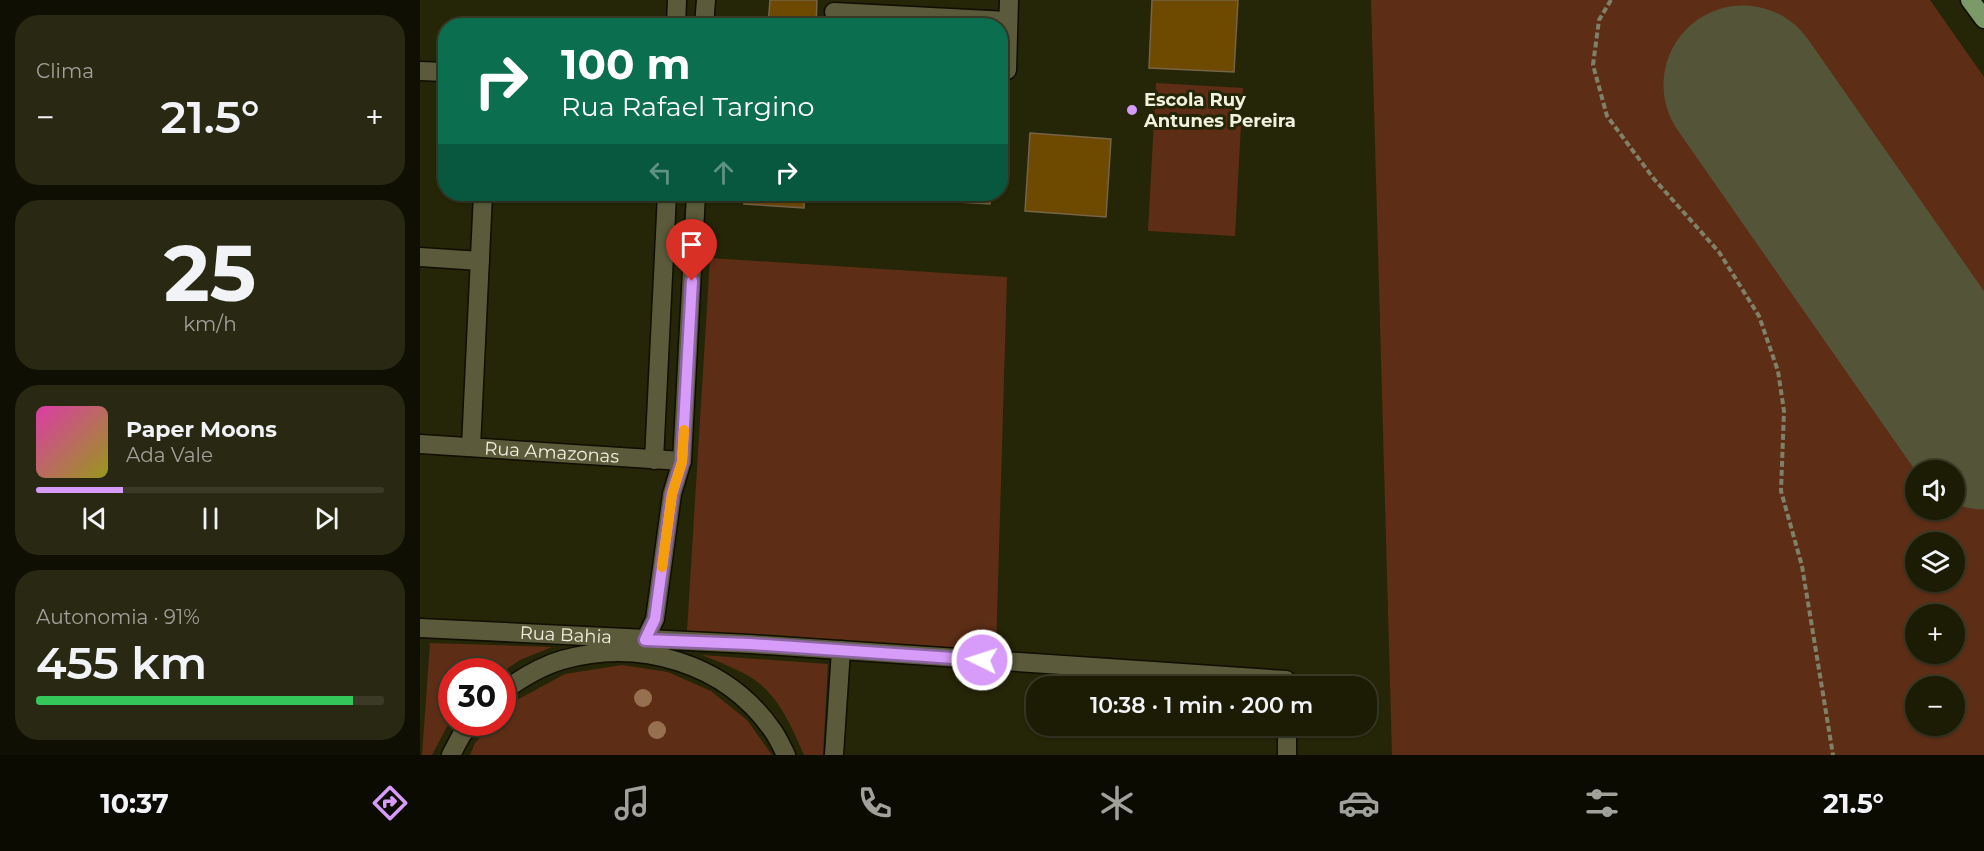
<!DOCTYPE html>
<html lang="pt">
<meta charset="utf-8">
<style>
body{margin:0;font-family:Montserrat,sans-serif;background:#292913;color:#f1f3f6;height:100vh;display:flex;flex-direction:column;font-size:22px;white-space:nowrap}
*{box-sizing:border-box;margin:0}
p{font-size:20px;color:#a0a19a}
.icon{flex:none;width:33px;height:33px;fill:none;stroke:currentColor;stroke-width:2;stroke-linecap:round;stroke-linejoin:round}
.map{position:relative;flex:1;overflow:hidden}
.panel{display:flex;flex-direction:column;gap:15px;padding:15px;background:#0f0f03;width:420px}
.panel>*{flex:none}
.banner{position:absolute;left:18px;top:18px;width:570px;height:183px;border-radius:24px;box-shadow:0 2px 4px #0004,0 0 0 2px #3a3a27;background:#0b6e4f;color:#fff;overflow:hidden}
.tools{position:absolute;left:1485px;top:460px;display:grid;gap:12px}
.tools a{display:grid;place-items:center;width:60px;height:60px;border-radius:50%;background:#1c1c05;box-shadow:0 2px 4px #0004,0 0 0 2px #3a3a27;font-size:30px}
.speed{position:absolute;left:18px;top:658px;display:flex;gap:12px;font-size:30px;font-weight:700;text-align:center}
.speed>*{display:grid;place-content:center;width:78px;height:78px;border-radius:50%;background:#1c1c05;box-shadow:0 2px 4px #0004,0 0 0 2px #3a3a27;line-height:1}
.speed .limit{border:9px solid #d22;background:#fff;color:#111}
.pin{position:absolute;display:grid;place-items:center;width:51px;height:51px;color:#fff;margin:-62px -26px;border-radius:50% 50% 50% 0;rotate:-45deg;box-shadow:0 0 6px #0007}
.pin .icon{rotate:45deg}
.me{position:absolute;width:66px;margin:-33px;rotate:274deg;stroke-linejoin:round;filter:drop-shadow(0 0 4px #0008)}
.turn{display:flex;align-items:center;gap:21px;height:126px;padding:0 24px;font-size:27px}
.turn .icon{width:78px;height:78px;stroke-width:2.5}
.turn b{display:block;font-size:42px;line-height:51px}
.lanes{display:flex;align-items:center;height:57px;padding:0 24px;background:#0003;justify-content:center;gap:30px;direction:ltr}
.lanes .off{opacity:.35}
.big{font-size:45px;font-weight:600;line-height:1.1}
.panel .widget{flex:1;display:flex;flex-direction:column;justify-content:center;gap:9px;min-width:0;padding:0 21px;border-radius:24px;background:#292913}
.panel .dial{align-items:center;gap:0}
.dial b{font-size:78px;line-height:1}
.song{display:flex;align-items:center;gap:18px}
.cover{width:72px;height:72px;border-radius:9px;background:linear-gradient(135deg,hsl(320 70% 55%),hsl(60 70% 35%))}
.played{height:6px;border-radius:3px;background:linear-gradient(90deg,#d79bf9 25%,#3a3a27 25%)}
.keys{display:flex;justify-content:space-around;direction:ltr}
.heat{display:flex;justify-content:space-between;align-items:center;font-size:33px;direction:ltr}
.charge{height:9px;border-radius:4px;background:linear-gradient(90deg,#34c759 91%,#3a3a27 0)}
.trip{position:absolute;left:606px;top:676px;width:351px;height:60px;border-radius:24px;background:#1c1c05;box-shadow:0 2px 4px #0004,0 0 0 2px #3a3a27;font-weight:600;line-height:60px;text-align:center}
.menu{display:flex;height:96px;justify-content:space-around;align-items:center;background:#0b0b02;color:#a0a19a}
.menu .icon{width:42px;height:42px}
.menu .current{color:#d79bf9}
.menu b{font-size:27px;color:#f1f3f6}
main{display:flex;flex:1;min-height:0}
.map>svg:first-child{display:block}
.green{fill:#5d2e15;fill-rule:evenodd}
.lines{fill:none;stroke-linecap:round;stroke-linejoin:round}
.runway{stroke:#545439;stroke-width:159}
.building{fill:#6d4a00;stroke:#766348;stroke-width:1.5}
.minor-casing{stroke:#0f0e00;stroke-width:21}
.major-casing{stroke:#0f0e00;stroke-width:21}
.path{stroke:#7f8067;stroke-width:4;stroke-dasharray:6 3;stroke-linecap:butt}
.minor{stroke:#5b5b3c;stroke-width:18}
.major{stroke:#7b9a67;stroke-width:18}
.tree{fill:#97704f}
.route-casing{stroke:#8c65a2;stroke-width:15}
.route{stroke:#d79bf9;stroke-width:10}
.slow{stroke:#f59e0b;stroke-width:10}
.poi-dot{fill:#d79bf9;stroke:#252507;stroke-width:2}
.labels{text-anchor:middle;stroke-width:6;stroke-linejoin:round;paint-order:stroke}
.poi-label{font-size:18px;font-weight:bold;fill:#f0f1df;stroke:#252507;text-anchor:start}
.street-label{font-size:18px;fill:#f0f1df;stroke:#252507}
</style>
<main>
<section class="panel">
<div class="widget"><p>Clima</p>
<div class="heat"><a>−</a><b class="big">21.5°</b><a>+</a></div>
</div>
<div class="widget dial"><b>25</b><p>km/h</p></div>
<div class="widget">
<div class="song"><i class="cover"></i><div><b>Paper Moons</b><p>Ada Vale</p></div></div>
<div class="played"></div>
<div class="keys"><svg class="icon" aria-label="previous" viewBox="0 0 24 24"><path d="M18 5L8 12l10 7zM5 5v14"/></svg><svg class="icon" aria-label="pause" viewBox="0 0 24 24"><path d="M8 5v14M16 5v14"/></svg><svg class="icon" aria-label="next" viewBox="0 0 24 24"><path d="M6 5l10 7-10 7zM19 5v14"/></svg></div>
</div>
<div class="widget"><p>Autonomia · 91%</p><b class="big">455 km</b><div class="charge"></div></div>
</section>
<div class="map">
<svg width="1564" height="755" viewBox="0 0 1564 755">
<rect width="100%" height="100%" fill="#252507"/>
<!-- green -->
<g class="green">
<path d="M 951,0 L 1510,0 L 1564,77 L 1564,755 L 972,755 ZM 1496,471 L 1534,471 L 1534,510 L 1496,510 ZM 1496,543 L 1534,543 L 1534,582 L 1496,582 ZM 1496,615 L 1534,615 L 1534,654 L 1496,654 ZM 1496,687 L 1534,687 L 1534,726 L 1496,726 Z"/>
<path d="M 736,83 L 823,88 L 815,236 L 728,231 Z"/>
<path d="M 290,258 L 587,277 L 576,650 L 267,631 Z"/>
<path d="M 10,643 L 132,647 L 100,660 L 82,672 L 32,672 L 31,719 L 12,755 L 2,755 Z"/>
<path d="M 282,655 L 408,664 L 403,755 L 384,755 C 373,730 362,703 340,684 C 324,671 301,663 282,655 Z"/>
<path d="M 202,665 L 248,672 L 291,691 L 327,720 L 352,755 L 50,755 L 55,743 L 74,723 L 82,723 L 83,714 L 95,701 L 145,674 Z"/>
</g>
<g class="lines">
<!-- runway -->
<path class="runway" d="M 1323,85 L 1564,430"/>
</g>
<!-- building -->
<g class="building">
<path d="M 350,0 L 397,0 L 396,26 L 348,26 Z"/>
<path d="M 732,0 L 818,0 L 814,72 L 729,68 Z"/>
<path d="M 610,133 L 691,139 L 686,217 L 605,211 Z"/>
<path d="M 325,194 L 385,194 L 384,208 L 324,204 Z"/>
<path d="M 407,194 L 571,194 L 570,204 Z"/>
</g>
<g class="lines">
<defs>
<g id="minor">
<path d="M 414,12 L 588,21"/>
<path d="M 256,26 L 257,0"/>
<path d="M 284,26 L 286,0"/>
<path d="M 580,69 L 587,70 L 589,0"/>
<path d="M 0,71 L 26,72"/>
<path d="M 0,257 L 60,261"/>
<path id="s1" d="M 0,444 L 262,461"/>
<path d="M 51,447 L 63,194"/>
<path d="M 234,460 L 247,194"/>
<path id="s2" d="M 0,628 L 330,644 L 866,680 L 866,687"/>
<path d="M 225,651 L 225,640 L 235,619 L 252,494 L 262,461 L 276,194"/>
<path d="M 82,692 C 100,679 121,666 142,660 C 220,638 306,663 353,731 C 358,738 362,747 366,755"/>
<path d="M 867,726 L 867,755"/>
<path d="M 31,755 L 41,736 L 51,723"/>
<path d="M 414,755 L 421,650"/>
</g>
<path id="major" d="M 1550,0 L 1564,19"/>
</defs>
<!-- minor casing -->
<use href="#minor" class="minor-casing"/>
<!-- major casing -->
<use href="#major" class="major-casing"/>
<!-- path -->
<path class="path" d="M 1191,0 L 1179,20 L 1173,65 L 1187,116 L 1234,179 L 1299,252 L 1339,316 L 1358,371 L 1364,411 L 1361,491 L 1382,566 L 1413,755"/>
<!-- minor -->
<use href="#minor" class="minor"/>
<!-- major -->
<use href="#major" class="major"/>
</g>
<!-- trees -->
<g class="tree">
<circle cx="223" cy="698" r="9"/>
<circle cx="237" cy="730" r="9"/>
</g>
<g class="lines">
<defs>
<path id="route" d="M 272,281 L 262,462 L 252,494 L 235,619 L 225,640 L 330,644 L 562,660"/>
</defs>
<!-- route casing -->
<use href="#route" class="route-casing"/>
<!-- route -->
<use href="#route" class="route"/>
<!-- slow -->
<path class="slow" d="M 242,567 L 252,494 L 262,462 L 264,430"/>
</g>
<!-- markers -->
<circle class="poi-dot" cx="712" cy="110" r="6"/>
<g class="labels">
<!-- poi labels -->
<g class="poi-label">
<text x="724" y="106">Escola Ruy<tspan x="724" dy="21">Antunes Pereira</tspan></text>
</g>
<!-- street labels -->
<g class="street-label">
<text dy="6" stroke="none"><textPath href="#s1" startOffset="132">Rua Amazonas</textPath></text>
<text dy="6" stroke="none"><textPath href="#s2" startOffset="146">Rua Bahia</textPath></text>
</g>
</g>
</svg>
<div class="tools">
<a><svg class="icon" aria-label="sound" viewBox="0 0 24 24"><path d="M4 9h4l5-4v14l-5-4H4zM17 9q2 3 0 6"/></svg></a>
<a><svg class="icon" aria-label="layers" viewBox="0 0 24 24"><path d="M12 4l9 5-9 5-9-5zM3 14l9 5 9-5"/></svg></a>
<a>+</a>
<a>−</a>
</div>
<div class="speed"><div class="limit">30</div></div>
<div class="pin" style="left:272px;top:281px;background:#d93025"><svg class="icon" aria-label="arrive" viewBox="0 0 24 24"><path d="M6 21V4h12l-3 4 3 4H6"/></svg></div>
<svg class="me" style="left:562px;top:660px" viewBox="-20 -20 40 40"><circle r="17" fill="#d79bf9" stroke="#fff" stroke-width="3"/><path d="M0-11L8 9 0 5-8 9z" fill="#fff"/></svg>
<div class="trip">10:38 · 1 min · 200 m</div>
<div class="banner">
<div class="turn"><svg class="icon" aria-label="right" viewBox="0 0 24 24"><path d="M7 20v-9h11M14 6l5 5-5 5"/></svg><div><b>100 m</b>Rua Rafael Targino</div></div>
<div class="lanes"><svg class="icon off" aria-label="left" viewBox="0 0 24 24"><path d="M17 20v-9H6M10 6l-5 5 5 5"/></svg><svg class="icon off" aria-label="ahead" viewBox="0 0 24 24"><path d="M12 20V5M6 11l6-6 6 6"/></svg><svg class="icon" aria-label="right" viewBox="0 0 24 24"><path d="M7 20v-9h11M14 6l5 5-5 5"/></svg></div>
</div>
</div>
</main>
<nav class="menu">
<b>10:37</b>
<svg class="icon current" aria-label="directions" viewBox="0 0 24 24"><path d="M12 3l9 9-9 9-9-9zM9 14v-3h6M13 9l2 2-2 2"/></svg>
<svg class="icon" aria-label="music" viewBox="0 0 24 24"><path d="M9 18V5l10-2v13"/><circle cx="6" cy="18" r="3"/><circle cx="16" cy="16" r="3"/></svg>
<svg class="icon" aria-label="phone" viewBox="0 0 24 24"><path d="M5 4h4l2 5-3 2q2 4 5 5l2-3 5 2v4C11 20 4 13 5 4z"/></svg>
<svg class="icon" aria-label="climate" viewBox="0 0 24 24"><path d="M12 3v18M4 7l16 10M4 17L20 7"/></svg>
<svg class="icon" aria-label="car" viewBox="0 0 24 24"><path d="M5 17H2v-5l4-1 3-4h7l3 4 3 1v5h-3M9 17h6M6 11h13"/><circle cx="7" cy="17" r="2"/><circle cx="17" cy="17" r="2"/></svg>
<svg class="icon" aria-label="filters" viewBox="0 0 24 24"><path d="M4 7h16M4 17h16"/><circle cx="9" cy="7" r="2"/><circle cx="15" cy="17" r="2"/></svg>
<b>21.5°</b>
</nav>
